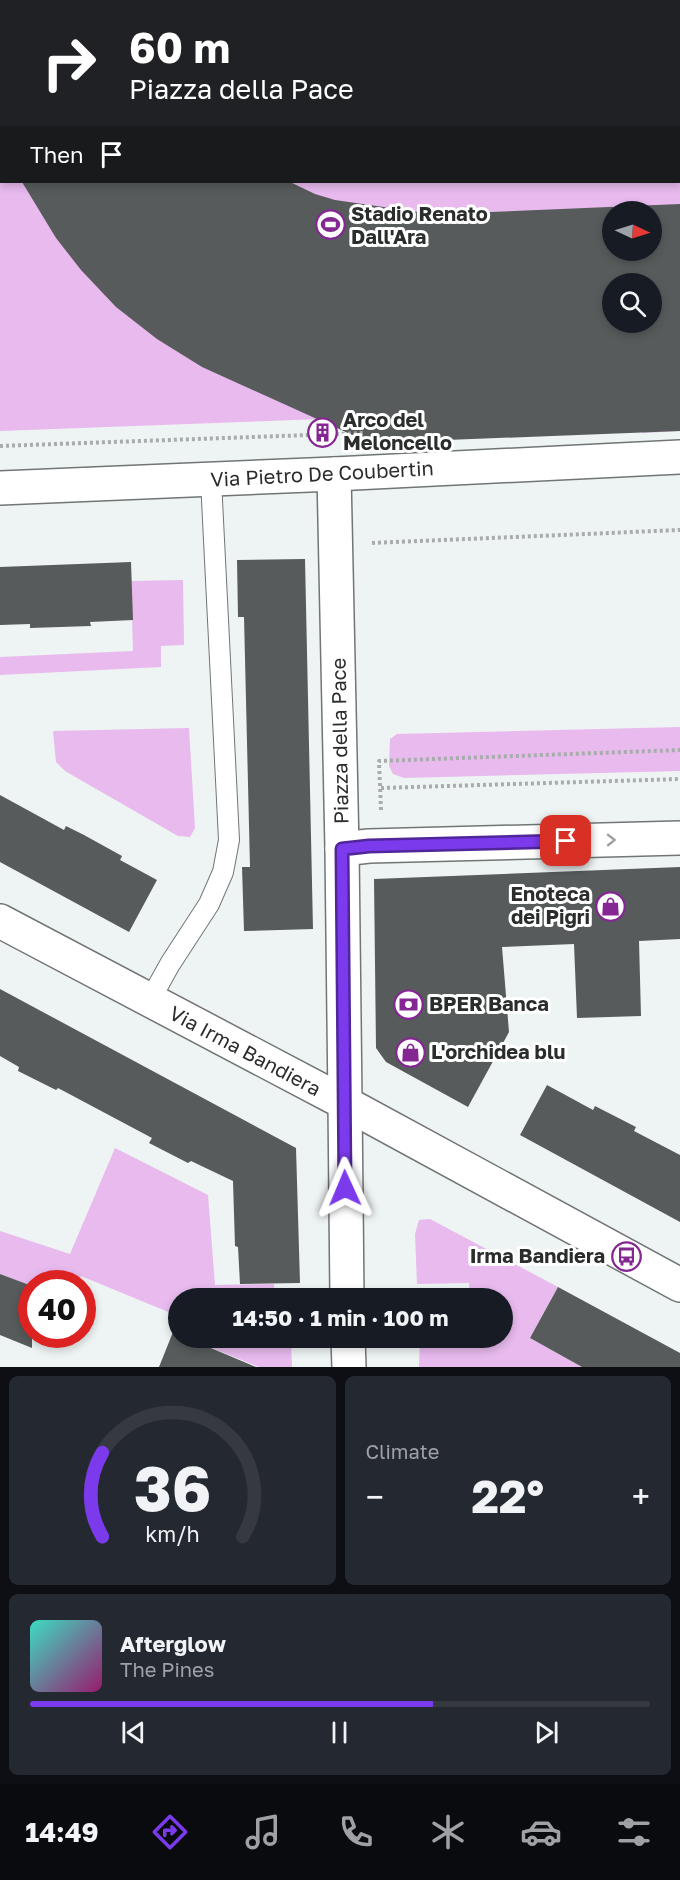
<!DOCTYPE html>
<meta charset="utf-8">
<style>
body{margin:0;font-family:"Golos Text",sans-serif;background:#242831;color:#f1f3f6;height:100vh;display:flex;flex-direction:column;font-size:22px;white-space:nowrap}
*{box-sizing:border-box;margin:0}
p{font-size:20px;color:#9ea1a6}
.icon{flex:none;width:33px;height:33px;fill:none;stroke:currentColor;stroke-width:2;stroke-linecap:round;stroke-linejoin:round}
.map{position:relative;height:1367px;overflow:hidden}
.details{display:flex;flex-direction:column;gap:9px;padding:9px;background:#0d0f14;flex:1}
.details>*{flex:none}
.banner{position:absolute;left:0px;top:0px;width:681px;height:183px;box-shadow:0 3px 9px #0003;background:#202124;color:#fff;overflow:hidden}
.needle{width:39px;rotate:94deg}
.fabs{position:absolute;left:602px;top:201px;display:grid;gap:12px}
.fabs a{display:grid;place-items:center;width:60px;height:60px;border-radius:50%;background:#171b24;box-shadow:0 3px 9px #0003;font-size:30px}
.speed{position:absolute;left:18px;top:1270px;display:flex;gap:12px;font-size:30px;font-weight:700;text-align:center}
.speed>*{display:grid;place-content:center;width:78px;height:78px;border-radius:50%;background:#171b24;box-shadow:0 3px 9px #0003;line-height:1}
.speed .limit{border:9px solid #d22;background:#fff;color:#111}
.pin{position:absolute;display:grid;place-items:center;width:51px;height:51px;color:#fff;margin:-26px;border-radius:12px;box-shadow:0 3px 9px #0006}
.me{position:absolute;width:66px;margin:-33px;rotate:359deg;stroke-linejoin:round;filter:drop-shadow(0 0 4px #0008)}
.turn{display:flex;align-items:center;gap:21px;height:126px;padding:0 30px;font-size:27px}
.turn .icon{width:78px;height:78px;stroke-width:2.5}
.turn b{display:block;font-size:42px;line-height:51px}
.then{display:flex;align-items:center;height:57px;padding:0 30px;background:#0003;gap:12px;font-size:22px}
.big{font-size:45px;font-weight:700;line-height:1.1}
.details .widget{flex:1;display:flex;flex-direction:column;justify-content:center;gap:9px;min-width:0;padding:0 21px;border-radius:9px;background:#242831}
.details .dial{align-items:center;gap:0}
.dial svg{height:156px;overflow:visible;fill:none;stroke:#363941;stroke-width:7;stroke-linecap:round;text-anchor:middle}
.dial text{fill:#f1f3f6;stroke:none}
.song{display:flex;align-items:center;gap:18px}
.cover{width:72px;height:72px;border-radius:9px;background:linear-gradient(135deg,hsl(170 70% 55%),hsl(320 70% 35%))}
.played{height:6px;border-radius:3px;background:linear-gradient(90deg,#7c3aed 65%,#363941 65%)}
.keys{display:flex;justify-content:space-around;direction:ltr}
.heat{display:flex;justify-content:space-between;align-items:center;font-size:33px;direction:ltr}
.details .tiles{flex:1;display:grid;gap:9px;grid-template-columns:1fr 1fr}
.widget:last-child{grid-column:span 2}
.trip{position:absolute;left:168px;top:1288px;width:345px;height:60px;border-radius:30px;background:#171b24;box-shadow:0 3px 9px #0003;font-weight:700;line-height:60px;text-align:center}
.menu{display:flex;height:96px;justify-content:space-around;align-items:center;background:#090b0e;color:#9ea1a6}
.menu .icon{width:42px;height:42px}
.menu .active{color:#7c3aed}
.menu b{font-size:27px;color:#f1f3f6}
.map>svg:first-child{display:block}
.green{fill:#e8baee;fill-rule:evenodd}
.building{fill:#575b5b;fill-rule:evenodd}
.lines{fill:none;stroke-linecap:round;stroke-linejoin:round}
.service-casing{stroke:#717575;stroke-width:22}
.minor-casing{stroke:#717575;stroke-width:36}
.tertiary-casing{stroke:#717575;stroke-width:36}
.path{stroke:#a8acac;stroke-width:4;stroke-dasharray:3 3;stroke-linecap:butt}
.service{stroke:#fff;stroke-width:20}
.minor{stroke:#fff;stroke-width:33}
.tertiary{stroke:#fff;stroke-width:33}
.oneway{stroke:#a0a0a0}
.route-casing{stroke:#51269a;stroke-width:15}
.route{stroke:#7c3aed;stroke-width:10}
.labels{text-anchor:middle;stroke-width:6;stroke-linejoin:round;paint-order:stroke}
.poi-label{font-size:20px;font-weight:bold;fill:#2b2d2d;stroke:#fff;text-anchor:start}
.street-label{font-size:20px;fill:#2b2d2d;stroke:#fff}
</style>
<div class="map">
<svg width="680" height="1367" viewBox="0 0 680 1367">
<rect width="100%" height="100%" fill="#eef3f3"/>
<!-- green -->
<g class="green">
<path d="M 0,0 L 680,0 L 680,431 L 643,433 L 642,407 L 0,431 ZM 2,2 L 680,2 L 680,182 L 2,182 ZM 612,212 L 651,212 L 651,250 L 612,250 ZM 612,284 L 651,284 L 651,322 L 612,322 Z"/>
<path d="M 183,580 L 184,645 L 161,646 L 161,667 L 0,675 L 0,657 L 133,651 L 131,581 Z"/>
<path d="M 680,727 L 680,771 L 404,778 L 393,774 L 389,766 L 390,739 L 397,734 Z"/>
<path d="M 189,728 L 195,828 L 190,837 L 178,836 L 65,771 L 56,762 L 53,731 Z"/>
<path d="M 115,1148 L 208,1195 L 215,1285 L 274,1284 L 275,1299 L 178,1299 L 178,1316 L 81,1276 L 78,1284 L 32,1284 L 31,1286 L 0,1274 L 0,1231 L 70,1254 Z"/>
<path d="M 430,1219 L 558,1287 L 530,1338 L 582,1367 L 419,1367 L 420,1338 L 502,1338 L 502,1299 L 470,1299 L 469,1283 L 417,1284 L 415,1234 L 419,1220 Z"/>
<path d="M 187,1338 L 289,1338 L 291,1339 L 292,1367 L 259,1367 Z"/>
</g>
<!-- building -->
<g class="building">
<path d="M 22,182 L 290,182 L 315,194 L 335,200 L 418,212 L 466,213 L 680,204 L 680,431 L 370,443 L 202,367 L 157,339 L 116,307 L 81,270 L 56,238 ZM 612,212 L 651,212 L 651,250 L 612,250 ZM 612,284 L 651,284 L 651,322 L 612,322 Z"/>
<path d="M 305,559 L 313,929 L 244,931 L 242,867 L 250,867 L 244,617 L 238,617 L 237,560 Z"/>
<path d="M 131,562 L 133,620 L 90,622 L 91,626 L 30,628 L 30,624 L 0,625 L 0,567 Z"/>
<path d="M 0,795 L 64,830 L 66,826 L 84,835 L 122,856 L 120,860 L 157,880 L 129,932 L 0,862 Z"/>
<path d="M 680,867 L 680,939 L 639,941 L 641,1016 L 577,1018 L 574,944 L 502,947 L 509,1032 L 468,1107 L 386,1062 L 376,1048 L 374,879 Z"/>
<path d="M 0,989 L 296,1148 L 300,1283 L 240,1284 L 238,1247 L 235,1246 L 233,1181 L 191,1161 L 188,1163 L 149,1143 L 152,1138 L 58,1088 L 56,1090 L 18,1071 L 19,1067 L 0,1056 Z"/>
<path d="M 547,1085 L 593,1110 L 595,1106 L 636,1127 L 634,1131 L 680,1155 L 680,1222 L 520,1135 Z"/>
<path d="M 0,1274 L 32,1286 L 32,1348 L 0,1335 Z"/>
<path d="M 558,1287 L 680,1353 L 680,1367 L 582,1367 L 530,1338 Z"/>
<path d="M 173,1332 L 178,1334 L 178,1338 L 187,1338 L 256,1367 L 159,1367 Z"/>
</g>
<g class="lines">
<defs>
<path id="service" d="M 150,1000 L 170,964 L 209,904 L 223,872 L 229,840 L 211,480"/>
<g id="minor">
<path d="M 334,474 L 342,849 L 345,1103"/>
<path d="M 0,488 L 334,474 L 680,457"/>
<path d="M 342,849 L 369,846 L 680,838"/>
</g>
<g id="tertiary">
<path d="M 0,921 L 345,1103 L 680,1285"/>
<path d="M 345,1103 L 347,1299"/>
<path d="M 348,1338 L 349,1367"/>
</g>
</defs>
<!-- service casing -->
<use href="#service" class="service-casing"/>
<!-- minor casing -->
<use href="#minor" class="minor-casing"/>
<!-- tertiary casing -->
<use href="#tertiary" class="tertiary-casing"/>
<!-- path -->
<g class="path">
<path d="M 0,446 L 365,433"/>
<path d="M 372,543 L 680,530"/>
<path d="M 381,788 L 680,779"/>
<path d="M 381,810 L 379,761 L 680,750"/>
</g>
<!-- service -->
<use href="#service" class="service"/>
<!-- minor -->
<use href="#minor" class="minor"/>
<!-- tertiary -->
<use href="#tertiary" class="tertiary"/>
</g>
<!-- one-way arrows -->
<defs><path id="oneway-chevron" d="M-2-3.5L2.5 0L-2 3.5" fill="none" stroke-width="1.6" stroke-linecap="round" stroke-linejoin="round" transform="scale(1.5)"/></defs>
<use class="oneway" href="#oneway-chevron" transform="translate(611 840) rotate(-1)"/>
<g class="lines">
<defs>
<path id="route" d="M 345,1188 L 342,849 L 369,846 L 566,841"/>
</defs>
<!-- route casing -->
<use href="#route" class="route-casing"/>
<!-- route -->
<use href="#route" class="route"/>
</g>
<!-- icons -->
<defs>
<symbol id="stadium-ring" viewBox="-11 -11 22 22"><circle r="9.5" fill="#fff" stroke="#852792" stroke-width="1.5"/><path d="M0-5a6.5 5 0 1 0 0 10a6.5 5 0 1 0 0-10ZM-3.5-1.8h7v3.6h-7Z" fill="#852792"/></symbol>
<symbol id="building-ring" viewBox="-11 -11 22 22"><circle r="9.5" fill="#fff" stroke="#852792" stroke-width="1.5"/><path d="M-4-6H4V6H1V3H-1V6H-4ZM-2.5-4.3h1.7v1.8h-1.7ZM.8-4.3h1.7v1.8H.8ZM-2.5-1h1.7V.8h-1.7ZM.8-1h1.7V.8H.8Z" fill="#852792"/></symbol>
<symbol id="shop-ring" viewBox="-11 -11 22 22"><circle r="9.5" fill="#fff" stroke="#852792" stroke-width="1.5"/><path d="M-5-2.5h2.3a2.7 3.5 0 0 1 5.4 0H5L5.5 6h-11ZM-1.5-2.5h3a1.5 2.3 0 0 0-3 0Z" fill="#852792"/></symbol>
<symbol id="bank-ring" viewBox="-11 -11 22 22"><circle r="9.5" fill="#fff" stroke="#852792" stroke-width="1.5"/><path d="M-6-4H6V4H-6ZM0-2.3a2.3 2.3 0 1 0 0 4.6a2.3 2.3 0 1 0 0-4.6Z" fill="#852792"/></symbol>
<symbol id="bus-ring" viewBox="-11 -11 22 22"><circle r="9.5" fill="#fff" stroke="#852792" stroke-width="1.5"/><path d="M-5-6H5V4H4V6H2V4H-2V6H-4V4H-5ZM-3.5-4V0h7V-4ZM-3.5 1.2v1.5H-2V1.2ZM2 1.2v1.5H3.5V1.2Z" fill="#852792"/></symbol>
</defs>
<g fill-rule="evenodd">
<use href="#stadium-ring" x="314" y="208" width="33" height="33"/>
<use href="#building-ring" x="306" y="416" width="33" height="33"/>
<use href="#shop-ring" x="594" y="890" width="33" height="33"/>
<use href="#bank-ring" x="392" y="988" width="33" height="33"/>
<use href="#shop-ring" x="394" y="1036" width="33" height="33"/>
<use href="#bus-ring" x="610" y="1240" width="33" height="33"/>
</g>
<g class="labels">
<!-- poi labels -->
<g class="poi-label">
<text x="351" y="221">Stadio Renato<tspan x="351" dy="23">Dall'Ara</tspan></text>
<text x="343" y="427">Arco del<tspan x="343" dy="23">Meloncello</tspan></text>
<text x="590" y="901" text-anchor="end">Enoteca<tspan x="590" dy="23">dei Pigri</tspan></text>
<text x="429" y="1011">BPER Banca</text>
<text x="431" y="1059">L'orchidea blu</text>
<text x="605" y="1263" text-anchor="end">Irma Bandiera</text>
</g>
<!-- street labels -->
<g class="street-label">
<text transform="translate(322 474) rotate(-3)" y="7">Via Pietro De Coubertin</text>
<text transform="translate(340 741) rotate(-91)" y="7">Piazza della Pace</text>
<text transform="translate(245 1051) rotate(28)" y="7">Via Irma Bandiera</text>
</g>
</g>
</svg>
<div class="fabs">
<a><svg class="needle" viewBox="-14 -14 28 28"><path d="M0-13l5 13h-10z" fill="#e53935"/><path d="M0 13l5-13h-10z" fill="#9ea1a6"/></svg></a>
<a><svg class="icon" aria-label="search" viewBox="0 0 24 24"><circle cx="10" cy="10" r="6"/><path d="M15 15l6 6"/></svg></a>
</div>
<div class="speed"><div class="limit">40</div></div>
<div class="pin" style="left:566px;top:841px;background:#d93025"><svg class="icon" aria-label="arrive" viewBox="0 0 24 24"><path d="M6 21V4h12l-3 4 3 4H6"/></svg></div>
<svg class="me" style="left:345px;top:1188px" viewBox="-20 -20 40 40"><path d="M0-17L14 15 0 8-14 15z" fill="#7c3aed" stroke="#fff" stroke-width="4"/></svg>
<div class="trip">14:50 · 1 min · 100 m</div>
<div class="banner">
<div class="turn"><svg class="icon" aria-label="right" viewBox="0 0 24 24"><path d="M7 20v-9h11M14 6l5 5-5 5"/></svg><div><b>60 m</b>Piazza della Pace</div></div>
<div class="then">Then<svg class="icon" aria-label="arrive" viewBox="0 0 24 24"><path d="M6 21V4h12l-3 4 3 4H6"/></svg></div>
</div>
</div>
<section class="details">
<div class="tiles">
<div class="widget dial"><svg viewBox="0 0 100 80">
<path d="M14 69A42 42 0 1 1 86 69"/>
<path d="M14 69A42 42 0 0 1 14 26" stroke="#7c3aed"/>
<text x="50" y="56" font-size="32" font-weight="700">36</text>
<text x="50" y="72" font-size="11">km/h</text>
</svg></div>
<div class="widget"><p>Climate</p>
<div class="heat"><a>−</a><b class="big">22°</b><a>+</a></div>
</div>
<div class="widget">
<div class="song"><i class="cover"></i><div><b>Afterglow</b><p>The Pines</p></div></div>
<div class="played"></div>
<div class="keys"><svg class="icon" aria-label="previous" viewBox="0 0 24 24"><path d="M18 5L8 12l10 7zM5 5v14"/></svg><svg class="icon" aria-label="pause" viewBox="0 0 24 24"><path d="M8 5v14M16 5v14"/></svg><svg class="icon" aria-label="next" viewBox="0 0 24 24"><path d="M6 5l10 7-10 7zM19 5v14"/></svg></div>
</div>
</div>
</section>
<nav class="menu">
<b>14:49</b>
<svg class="icon active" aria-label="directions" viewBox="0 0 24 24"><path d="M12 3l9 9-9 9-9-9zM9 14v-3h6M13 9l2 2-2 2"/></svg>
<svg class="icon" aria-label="music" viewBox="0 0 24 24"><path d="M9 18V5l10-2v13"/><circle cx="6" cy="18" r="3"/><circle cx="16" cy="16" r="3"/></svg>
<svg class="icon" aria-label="phone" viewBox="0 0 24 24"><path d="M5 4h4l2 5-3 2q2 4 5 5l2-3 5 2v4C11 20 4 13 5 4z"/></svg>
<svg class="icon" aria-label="climate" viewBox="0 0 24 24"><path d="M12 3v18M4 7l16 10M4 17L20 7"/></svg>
<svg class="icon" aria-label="car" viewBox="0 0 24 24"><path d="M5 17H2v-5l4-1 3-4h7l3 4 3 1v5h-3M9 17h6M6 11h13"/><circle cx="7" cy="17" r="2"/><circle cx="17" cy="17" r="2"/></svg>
<svg class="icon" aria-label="filters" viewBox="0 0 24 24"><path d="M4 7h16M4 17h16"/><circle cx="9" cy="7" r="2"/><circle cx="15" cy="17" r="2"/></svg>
</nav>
